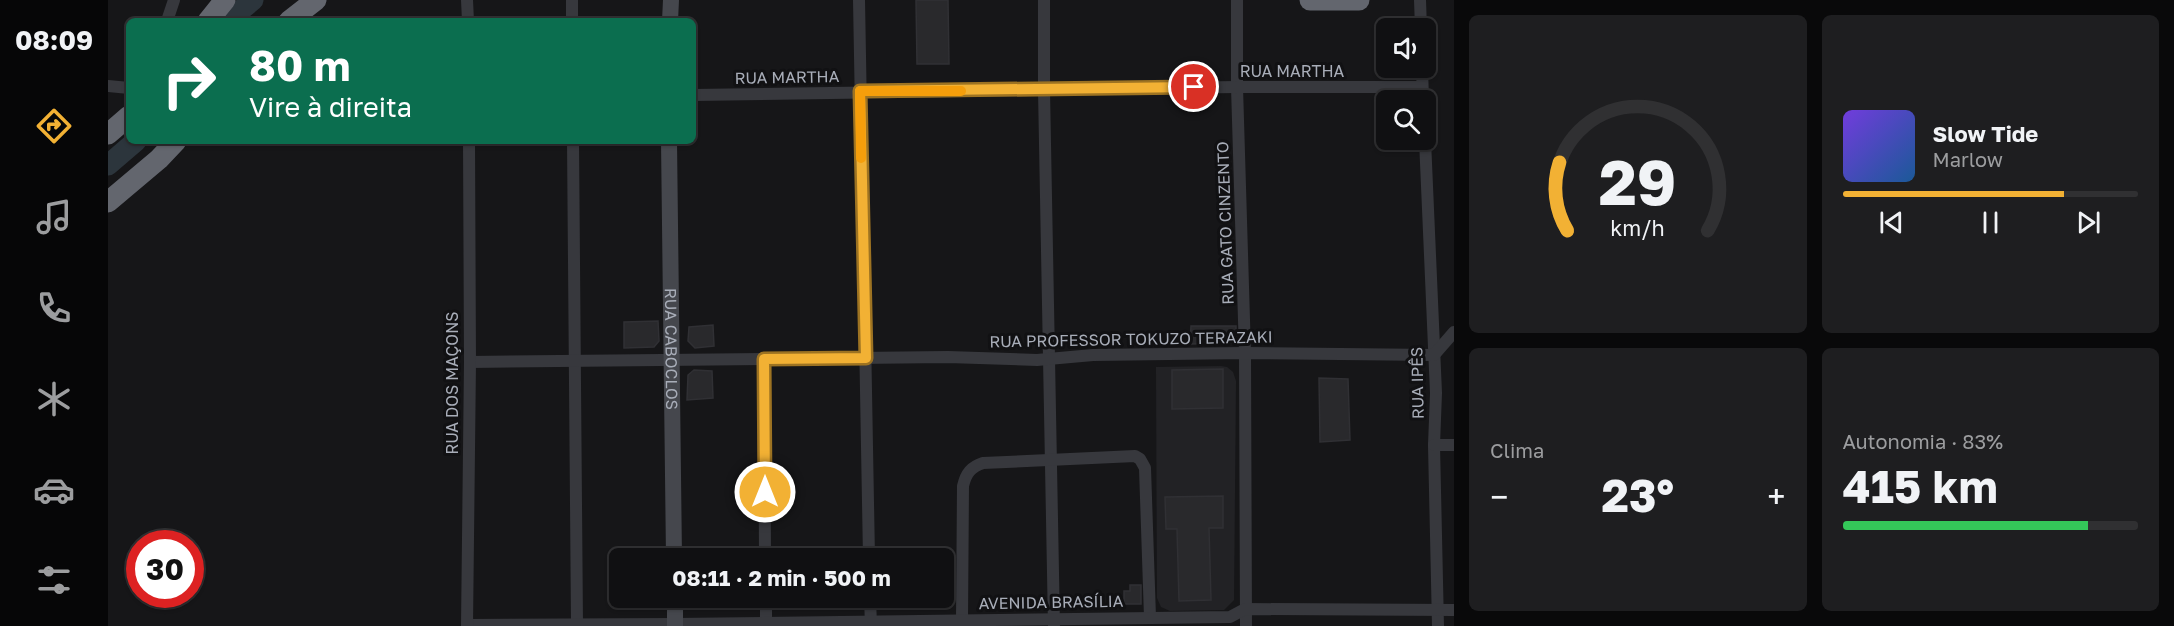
<!DOCTYPE html>
<html lang="pt">
<meta charset="utf-8">
<style>
body{margin:0;font-family:"Golos Text",sans-serif;background:#1e1e20;color:#f1f3f6;height:100vh;display:flex;flex-direction:column;font-size:22px;white-space:nowrap}
*{box-sizing:border-box;margin:0}
p{font-size:20px;color:#9c9d9f}
.icon{flex:none;width:33px;height:33px;fill:none;stroke:currentColor;stroke-width:2;stroke-linecap:round;stroke-linejoin:round}
.map{position:relative;flex:1;overflow:hidden}
.details{display:flex;flex-direction:column;gap:15px;padding:15px;background:#09090a;width:720px}
.details>*{flex:none}
.top-card{position:absolute;left:18px;top:18px;width:570px;height:126px;border-radius:9px;box-shadow:0 2px 4px #0004,0 0 0 2px #303032;background:#0b6e4f;color:#fff;overflow:hidden}
.controls{position:absolute;left:1268px;top:18px;display:grid;gap:12px}
.controls a{display:grid;place-items:center;width:60px;height:60px;border-radius:9px;background:#101012;box-shadow:0 2px 4px #0004,0 0 0 2px #303032;font-size:30px}
.speed{position:absolute;left:18px;top:530px;display:flex;gap:12px;font-size:30px;font-weight:700;text-align:center}
.speed>*{display:grid;place-content:center;width:78px;height:78px;border-radius:50%;background:#101012;box-shadow:0 2px 4px #0004,0 0 0 2px #303032;line-height:1}
.speed .limit{border:9px solid #d22;background:#fff;color:#111}
.pin{position:absolute;display:grid;place-items:center;width:51px;height:51px;color:#fff;margin:-26px;border:3px solid #fff;border-radius:50%;box-shadow:0 2px 6px #0007}
.me{position:absolute;width:66px;margin:-33px;rotate:0deg;stroke-linejoin:round;filter:drop-shadow(0 0 4px #0008)}
.turn{display:flex;align-items:center;gap:21px;height:126px;padding:0 24px;font-size:27px}
.turn .icon{width:78px;height:78px;stroke-width:2.5}
.turn b{display:block;font-size:42px;line-height:51px}
.big{font-size:45px;font-weight:700;line-height:1.1}
.details .card{flex:1;display:flex;flex-direction:column;justify-content:center;gap:9px;min-width:0;padding:0 21px;border-radius:9px;background:#1e1e20}
.details .dial{align-items:center;gap:0}
.dial svg{height:156px;overflow:visible;fill:none;stroke:#303032;stroke-width:7;stroke-linecap:round;text-anchor:middle}
.dial text{fill:#f1f3f6;stroke:none}
.song{display:flex;align-items:center;gap:18px}
.cover{width:72px;height:72px;border-radius:9px;background:linear-gradient(135deg,hsl(260 70% 55%),hsl(210 70% 35%))}
.played{height:6px;border-radius:3px;background:linear-gradient(90deg,#f2b134 75%,#303032 75%)}
.keys{display:flex;justify-content:space-around;direction:ltr}
.heat{display:flex;justify-content:space-between;align-items:center;font-size:33px;direction:ltr}
.charge{height:9px;border-radius:4px;background:linear-gradient(90deg,#34c759 83%,#303032 0)}
.details .tiles{flex:1;display:grid;gap:15px;grid-template-columns:repeat(2,1fr)}
.trip{position:absolute;left:501px;top:548px;width:345px;height:60px;border-radius:9px;background:#101012;box-shadow:0 2px 4px #0004,0 0 0 2px #303032;font-weight:700;line-height:60px;text-align:center}
main{display:flex;flex:1;min-height:0}
.tab-bar{display:flex;flex-direction:column;width:108px;justify-content:space-around;align-items:center;background:#060607;color:#9c9d9f}
.tab-bar .icon{width:42px;height:42px}
.tab-bar .selected{color:#f2b134}
.tab-bar b{font-size:27px;color:#f1f3f6}
.map>svg:first-child{display:block}
.built{fill:#222225}
.lines{fill:none;stroke-linecap:round;stroke-linejoin:round}
.river{stroke:#2c353c;stroke-width:21}
.building{fill:#29292c;stroke:#303034;stroke-width:1.5}
.street{stroke:#37383d;stroke-width:12}
.secondary{stroke:#45474d;stroke-width:16}
.highway{stroke:#63666e;stroke-width:21}
.route-casing{stroke:#9d7322;stroke-width:15}
.route{stroke:#f2b134;stroke-width:10}
.slow{stroke:#f59e0b;stroke-width:10}
.labels{text-anchor:middle;stroke-width:6;stroke-linejoin:round;paint-order:stroke}
.street-label{font-size:16px;fill:#a8adb8;stroke:#111113}
</style>
<main>
<nav class="tab-bar">
<b>08:09</b>
<svg class="icon selected" aria-label="directions" viewBox="0 0 24 24"><path d="M12 3l9 9-9 9-9-9zM9 14v-3h6M13 9l2 2-2 2"/></svg>
<svg class="icon" aria-label="music" viewBox="0 0 24 24"><path d="M9 18V5l10-2v13"/><circle cx="6" cy="18" r="3"/><circle cx="16" cy="16" r="3"/></svg>
<svg class="icon" aria-label="phone" viewBox="0 0 24 24"><path d="M5 4h4l2 5-3 2q2 4 5 5l2-3 5 2v4C11 20 4 13 5 4z"/></svg>
<svg class="icon" aria-label="climate" viewBox="0 0 24 24"><path d="M12 3v18M4 7l16 10M4 17L20 7"/></svg>
<svg class="icon" aria-label="car" viewBox="0 0 24 24"><path d="M5 17H2v-5l4-1 3-4h7l3 4 3 1v5h-3M9 17h6M6 11h13"/><circle cx="7" cy="17" r="2"/><circle cx="17" cy="17" r="2"/></svg>
<svg class="icon" aria-label="filters" viewBox="0 0 24 24"><path d="M4 7h16M4 17h16"/><circle cx="9" cy="7" r="2"/><circle cx="15" cy="17" r="2"/></svg>
</nav>
<div class="map">
<svg width="1346" height="626" viewBox="0 0 1346 626">
<rect width="100%" height="100%" fill="#161618"/>
<!-- built -->
<path class="built" d="M 1113,366 L 1119,367 L 1125,372 L 1128,381 L 1126,600 L 1116,610 L 1062,611 L 1053,607 L 1049,598 L 1048,367 Z"/>
<g class="lines">
<!-- river -->
<g class="river">
<path d="M 124,21 L 133,10 L 145,0"/>
<path d="M 0,165 L 28,141"/>
</g>
</g>
<!-- building -->
<g class="building">
<path d="M 808,0 L 840,0 L 841,64 L 809,64 Z"/>
<path d="M 550,321 L 551,341 L 546,347 L 516,348 L 516,322 Z"/>
<path d="M 605,325 L 606,346 L 587,348 L 580,341 L 581,327 Z"/>
<path d="M 1083,326 L 1128,326 L 1128,339 L 1124,343 L 1082,344 Z"/>
<path d="M 1115,369 L 1115,408 L 1064,409 L 1064,370 Z"/>
<path d="M 586,370 L 604,371 L 605,398 L 579,400 L 580,375 Z"/>
<path d="M 1211,378 L 1240,379 L 1242,440 L 1212,442 Z"/>
<path d="M 1115,496 L 1115,528 L 1101,528 L 1103,600 L 1071,601 L 1069,529 L 1058,529 L 1057,497 Z"/>
<path d="M 1022,585 L 1033,585 L 1033,604 L 1016,604 L 1016,591 L 1022,591 Z"/>
</g>
<g class="lines">
<!-- street -->
<g class="street">
<path d="M 359,0 L 360,21"/>
<path d="M 464,0 L 464,21"/>
<path d="M 751,0 L 761,558"/>
<path d="M 936,0 L 936,90 L 946,626"/>
<path d="M 1129,0 L 1129,87 L 1137,353 L 1138,626"/>
<path d="M 1312,0 L 1313,28"/>
<path d="M 59,21 L 66,0"/>
<path d="M 1314,68 L 1315,100"/>
<path d="M 0,86 L 21,88"/>
<path d="M 585,95 L 1129,87 L 1314,87"/>
<path d="M 1317,140 L 1328,393 L 1326,445 L 1330,626"/>
<path d="M 465,141 L 469,624"/>
<path d="M 656,359 L 657,558"/>
<path d="M 362,362 L 840,357 L 929,360 L 985,355 L 1137,353 L 1326,355 L 1346,332"/>
<path d="M 1326,445 L 1346,445"/>
<path d="M 658,597 L 658,623"/>
<path d="M 762,597 L 763,626"/>
<path d="M 854,620 L 855,486 C 858,473 863,467 875,463 L 1027,456 L 1032,459 L 1037,468 L 1042,617"/>
<path d="M 359,625 L 567,624 L 1122,617 L 1137,609 L 1346,610"/>
<path d="M 359,626 L 362,362 L 361,141"/>
</g>
<!-- secondary -->
<g class="secondary">
<path d="M 562,21 L 563,0"/>
<path id="s1" d="M 561,141 L 566,558"/>
<path d="M 567,597 L 567,626"/>
</g>
<!-- highway -->
<g class="highway">
<path d="M 1202,0 L 1251,0"/>
<path d="M 100,21 L 117,0"/>
<path d="M 181,21 L 208,0"/>
<path d="M 0,134 L 21,116"/>
<path d="M 0,202 L 51,159 L 68,141"/>
</g>
</g>
<g class="lines">
<defs>
<path id="route" d="M 657,492 L 656,359 L 758,358 L 752,91 L 1086,87"/>
</defs>
<!-- route casing -->
<use href="#route" class="route-casing"/>
<!-- route -->
<use href="#route" class="route"/>
<!-- slow -->
<path class="slow" d="M 753,158 L 752,91 L 853,91"/>
</g>
<g class="labels">
<!-- street labels -->
<g class="street-label">
<text x="1184" y="77">RUA MARTHA</text>
<text transform="translate(679 77) rotate(-1)" y="6">RUA MARTHA</text>
<text transform="translate(1117 223) rotate(-92)" y="6">RUA GATO CINZENTO</text>
<text transform="translate(1023 339) rotate(-1)" y="6">RUA PROFESSOR TOKUZO TERAZAKI</text>
<text dy="6" stroke="none"><textPath href="#s1" startOffset="208">RUA CABOCLOS</textPath></text>
<text transform="translate(344 383) rotate(-90)" y="6">RUA DOS MAÇONS</text>
<text transform="translate(1309 383) rotate(-91)" y="6">RUA IPÊS</text>
<text transform="translate(943 602) rotate(-1)" y="6">AVENIDA BRASÍLIA</text>
</g>
</g>
</svg>
<div class="controls">
<a><svg class="icon" aria-label="sound" viewBox="0 0 24 24"><path d="M4 9h4l5-4v14l-5-4H4zM17 9q2 3 0 6"/></svg></a>
<a><svg class="icon" aria-label="search" viewBox="0 0 24 24"><circle cx="10" cy="10" r="6"/><path d="M15 15l6 6"/></svg></a>
</div>
<div class="speed"><div class="limit">30</div></div>
<div class="pin" style="left:1086px;top:87px;background:#d93025"><svg class="icon" aria-label="arrive" viewBox="0 0 24 24"><path d="M6 21V4h12l-3 4 3 4H6"/></svg></div>
<svg class="me" style="left:657px;top:492px" viewBox="-20 -20 40 40"><circle r="17" fill="#f2b134" stroke="#fff" stroke-width="3"/><path d="M0-11L8 9 0 5-8 9z" fill="#fff"/></svg>
<div class="trip">08:11 · 2 min · 500 m</div>
<div class="top-card">
<div class="turn"><svg class="icon" aria-label="right" viewBox="0 0 24 24"><path d="M7 20v-9h11M14 6l5 5-5 5"/></svg><div><b>80 m</b>Vire à direita</div></div>
</div>
</div>
<section class="details">
<div class="tiles">
<div class="card dial"><svg viewBox="0 0 100 80">
<path d="M14 69A42 42 0 1 1 86 69"/>
<path d="M14 69A42 42 0 0 1 10 34" stroke="#f2b134"/>
<text x="50" y="56" font-size="32" font-weight="700">29</text>
<text x="50" y="72" font-size="11">km/h</text>
</svg></div>
<div class="card">
<div class="song"><i class="cover"></i><div><b>Slow Tide</b><p>Marlow</p></div></div>
<div class="played"></div>
<div class="keys"><svg class="icon" aria-label="previous" viewBox="0 0 24 24"><path d="M18 5L8 12l10 7zM5 5v14"/></svg><svg class="icon" aria-label="pause" viewBox="0 0 24 24"><path d="M8 5v14M16 5v14"/></svg><svg class="icon" aria-label="next" viewBox="0 0 24 24"><path d="M6 5l10 7-10 7zM19 5v14"/></svg></div>
</div>
<div class="card"><p>Clima</p>
<div class="heat"><a>−</a><b class="big">23°</b><a>+</a></div>
</div>
<div class="card"><p>Autonomia · 83%</p><b class="big">415 km</b><div class="charge"></div></div>
</div>
</section>
</main>
